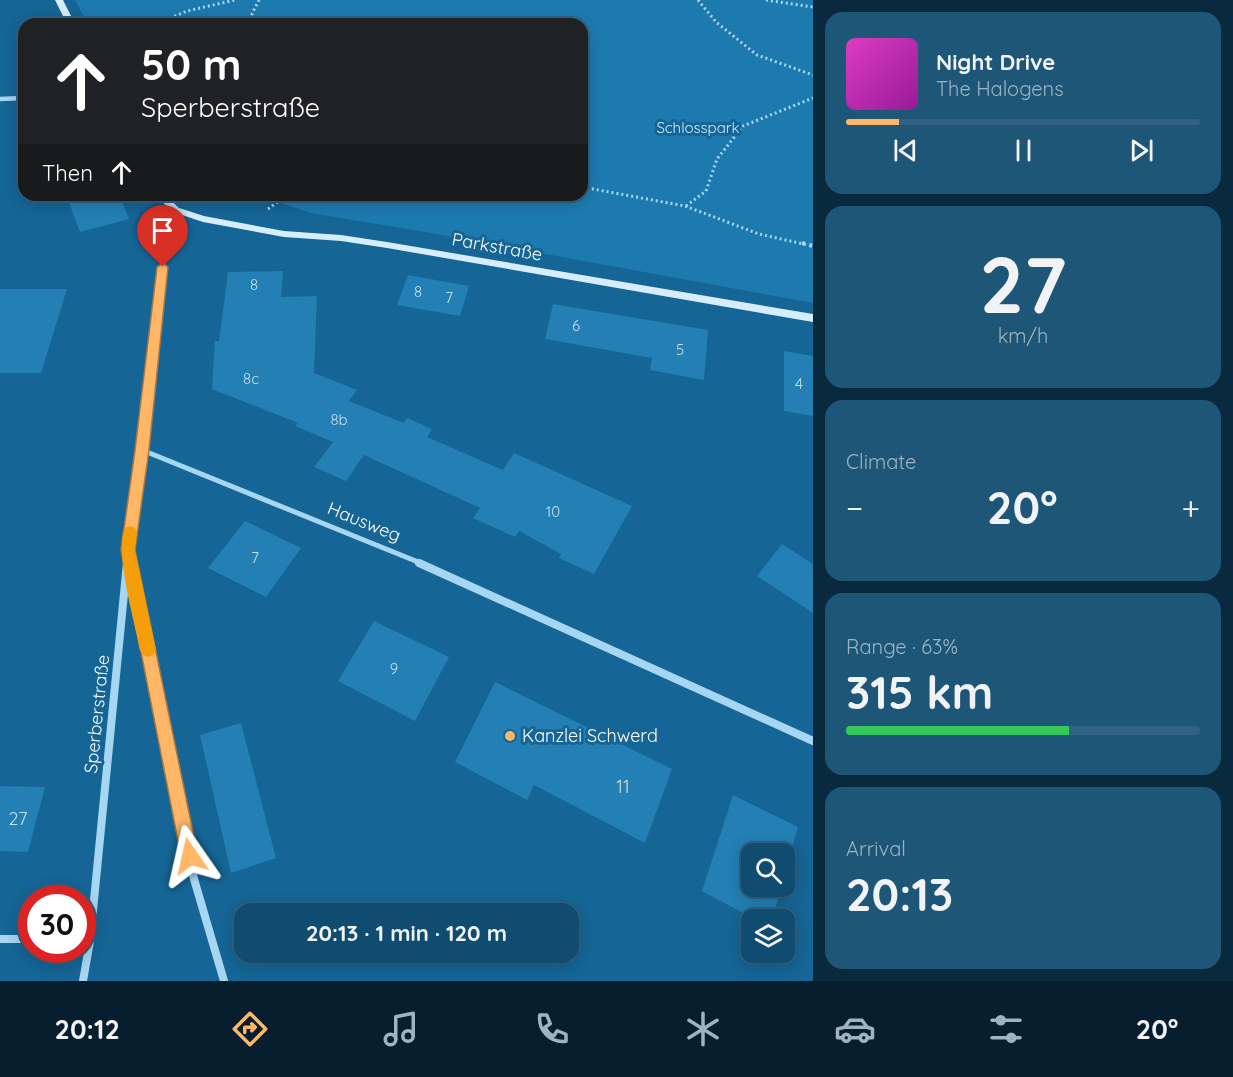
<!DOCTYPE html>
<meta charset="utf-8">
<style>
body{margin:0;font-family:Quicksand,sans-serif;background:#1e5678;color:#f1f3f6;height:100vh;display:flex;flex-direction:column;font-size:22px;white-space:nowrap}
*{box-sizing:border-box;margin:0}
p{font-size:20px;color:#9cb4c3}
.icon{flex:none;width:33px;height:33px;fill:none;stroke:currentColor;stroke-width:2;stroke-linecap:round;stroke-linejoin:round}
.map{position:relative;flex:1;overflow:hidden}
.details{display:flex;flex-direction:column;gap:12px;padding:12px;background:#092a3e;width:420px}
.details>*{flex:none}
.top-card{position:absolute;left:18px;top:18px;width:570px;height:183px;border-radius:18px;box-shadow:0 3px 15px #0003,0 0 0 2px #306383;background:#202124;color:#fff;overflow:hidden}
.fabs{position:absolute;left:741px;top:843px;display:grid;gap:12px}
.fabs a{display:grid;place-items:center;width:54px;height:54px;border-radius:12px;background:#104c70;box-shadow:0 3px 15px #0003,0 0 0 2px #306383;font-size:30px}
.speed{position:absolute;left:18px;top:885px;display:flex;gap:12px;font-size:30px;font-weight:700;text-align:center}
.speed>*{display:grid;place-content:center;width:78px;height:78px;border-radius:50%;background:#104c70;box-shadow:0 3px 15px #0003,0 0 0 2px #306383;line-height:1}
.speed .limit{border:9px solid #d22;background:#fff;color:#111}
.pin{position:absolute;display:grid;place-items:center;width:51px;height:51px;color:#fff;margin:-62px -26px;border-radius:50% 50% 50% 0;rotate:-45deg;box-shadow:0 0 6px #0007}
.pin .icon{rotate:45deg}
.me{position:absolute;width:66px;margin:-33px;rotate:349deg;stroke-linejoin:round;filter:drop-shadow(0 0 4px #0008)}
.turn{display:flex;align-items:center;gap:21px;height:126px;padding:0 24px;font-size:27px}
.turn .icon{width:78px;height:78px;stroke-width:2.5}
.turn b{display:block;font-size:42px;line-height:51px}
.then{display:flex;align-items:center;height:57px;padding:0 24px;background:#0003;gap:12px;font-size:22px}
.big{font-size:45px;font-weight:700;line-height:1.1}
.details .tile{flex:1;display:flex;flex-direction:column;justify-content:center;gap:9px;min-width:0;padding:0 21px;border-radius:18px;background:#1e5678}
.details .dial{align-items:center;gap:0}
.dial b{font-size:78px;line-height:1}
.song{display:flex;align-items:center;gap:18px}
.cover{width:72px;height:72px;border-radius:9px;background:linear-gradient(135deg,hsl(310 70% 55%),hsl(300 70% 35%))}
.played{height:6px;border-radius:3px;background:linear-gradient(90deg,#ffb767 15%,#306383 15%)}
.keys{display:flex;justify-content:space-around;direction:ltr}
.heat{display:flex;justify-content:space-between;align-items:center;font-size:33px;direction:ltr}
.charge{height:9px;border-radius:4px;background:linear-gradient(90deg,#34c759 63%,#306383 0)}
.trip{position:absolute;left:234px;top:903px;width:345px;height:60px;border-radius:18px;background:#104c70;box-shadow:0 3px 15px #0003,0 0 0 2px #306383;font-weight:700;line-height:60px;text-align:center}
.tabs{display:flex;height:96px;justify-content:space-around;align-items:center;background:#061e2d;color:#9cb4c3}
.tabs .icon{width:42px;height:42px}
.tabs .selected{color:#ffb767}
.tabs b{font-size:27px;color:#f1f3f6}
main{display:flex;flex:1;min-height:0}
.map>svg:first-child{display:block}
.green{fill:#1d7aaf}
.building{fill:#237fb4}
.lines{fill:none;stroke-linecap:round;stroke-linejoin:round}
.path-far1{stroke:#a6d6f2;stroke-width:3;stroke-dasharray:2 3;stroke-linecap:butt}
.path{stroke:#a6d6f2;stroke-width:4;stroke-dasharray:3 4.5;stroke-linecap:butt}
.street-far2{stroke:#a6d6f2;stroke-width:4.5}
.street-far1{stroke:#a6d6f2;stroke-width:5}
.street{stroke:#a6d6f2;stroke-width:8}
.secondary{fill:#d5edfc;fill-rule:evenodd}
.route{fill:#ffb767;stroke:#a67743;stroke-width:1.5}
.slow{fill:#f59e0b}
.poi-dot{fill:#ffb767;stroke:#156596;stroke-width:2}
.labels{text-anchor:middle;stroke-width:6;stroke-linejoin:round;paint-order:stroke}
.far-park-label{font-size:15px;fill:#cdebfc;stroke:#156596}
.number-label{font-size:15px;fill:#c8dfec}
.street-label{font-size:18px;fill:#fff;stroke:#156596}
.poi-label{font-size:18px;fill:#fff;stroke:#156596;text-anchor:start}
.near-number-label{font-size:18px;fill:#c8dfec}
</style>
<main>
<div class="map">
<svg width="813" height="981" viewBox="0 0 813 981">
<rect width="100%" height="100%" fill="#156596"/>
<!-- green -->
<path class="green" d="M 75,0 L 813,0 L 813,303 L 420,231 L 311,213 L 257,195 L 582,195 L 582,24 L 88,24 Z"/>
<!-- building -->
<g class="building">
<path d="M 66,195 L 119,195 L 129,219 L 80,232 Z"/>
<path d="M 283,271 L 281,297 L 317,296 L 314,373 L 357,390 L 349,401 L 404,423 L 407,418 L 432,429 L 427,437 L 503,470 L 514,453 L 632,506 L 594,574 L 559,558 L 561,554 L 519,531 L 515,537 L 473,518 L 480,508 L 364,455 L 346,481 L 314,467 L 333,442 L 295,426 L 298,423 L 212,389 L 215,341 L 219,341 L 228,272 Z"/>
<path d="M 408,275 L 469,286 L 460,316 L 397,305 Z"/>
<path d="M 0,289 L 67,289 L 41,373 L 0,373 Z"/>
<path d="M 553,304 L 708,330 L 704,380 L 650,370 L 652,358 L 545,339 Z"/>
<path d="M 784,351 L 813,356 L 813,416 L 784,411 Z"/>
<path d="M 245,521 L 301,548 L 266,597 L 208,568 Z"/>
<path d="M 782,544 L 813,564 L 813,613 L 757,576 Z"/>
<path d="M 374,621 L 449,657 L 415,721 L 338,681 Z"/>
<path d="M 495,682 L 672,769 L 645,843 L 534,785 L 527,800 L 455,762 Z"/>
<path d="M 241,723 L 276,858 L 231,873 L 200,735 Z"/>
<path d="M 0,786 L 45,787 L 28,852 L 0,851 Z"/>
<path d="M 733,795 L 798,827 L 784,877 L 784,854 L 752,854 L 752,886 L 782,886 L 772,920 L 756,920 L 702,891 Z"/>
</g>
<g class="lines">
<!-- path-far1 -->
<g class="path-far1">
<path d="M 698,0 L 716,22 L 757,55 L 813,75"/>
<path d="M 766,0 L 813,7"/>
<path d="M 156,24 L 187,11 L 235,0"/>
<path d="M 247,24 L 259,0"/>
<path d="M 582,187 L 685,206 L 759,234 L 808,245"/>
<path d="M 686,206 L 706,191 L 717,159 L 743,126 L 813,98"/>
<path d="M 268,209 L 287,195"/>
</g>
<!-- path -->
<path class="path" d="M 802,243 L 813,246"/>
<!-- street-far2 -->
<g class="street-far2">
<path d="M 0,99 L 24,98"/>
<path d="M 165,245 L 176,210"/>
</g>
<!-- street-far1 -->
<g class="street-far1">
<path d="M 165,243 L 142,450 L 423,564"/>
<path d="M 129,557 L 130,564"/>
<path d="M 127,564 L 142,450"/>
</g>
<!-- street -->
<g class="street">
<path d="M 130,563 L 194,879 L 224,981"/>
<path d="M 419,563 L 813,741"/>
<path d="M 0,939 L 32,939"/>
<path d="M 83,981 L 90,941 L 127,563"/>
</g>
<!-- secondary -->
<g class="secondary">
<path d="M 55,0 L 63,0 L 75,24 L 67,24 Z"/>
<path d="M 155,195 L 165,195 L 179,208 L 204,216 L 284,231 L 341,235 L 387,242 L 813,314 L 813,322 L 387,248 L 341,241 L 284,237 L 203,222 L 173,212 Z"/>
</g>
</g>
<!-- route -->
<path class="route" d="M 163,263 L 168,267 L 149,450 L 135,550 L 198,856 L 196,862 L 190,864 L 183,862 L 181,856 L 121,550 L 135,450 L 157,267 Z"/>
<!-- slow -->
<path class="slow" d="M 130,526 L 135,528 L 137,532 L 135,550 L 156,650 L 153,655 L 148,657 L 143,655 L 140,650 C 135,622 114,551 125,528 Z"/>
<!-- markers -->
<circle class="poi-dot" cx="510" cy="736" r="6"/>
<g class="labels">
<!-- far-park labels -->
<g class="far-park-label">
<text x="698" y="133">Schlosspark</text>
</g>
<!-- number labels -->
<g class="number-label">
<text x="254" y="290">8</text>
<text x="418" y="297">8</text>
<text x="449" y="303">7</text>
<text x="576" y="331">6</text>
<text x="680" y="355">5</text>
<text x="251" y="384">8c</text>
<text x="799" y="389">4</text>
<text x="339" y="425">8b</text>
<text x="553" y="517">10</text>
<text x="255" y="563">7</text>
<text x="394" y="674">9</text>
</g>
<!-- street labels -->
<g class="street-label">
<text transform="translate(497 247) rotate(10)" y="6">Parkstraße</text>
<text transform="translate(364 522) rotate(22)" y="6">Hausweg</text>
<text transform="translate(97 714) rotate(-84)" y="6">Sperberstraße</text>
</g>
<!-- poi labels -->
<g class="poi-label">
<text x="522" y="742">Kanzlei Schwerd</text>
</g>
<!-- near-number labels -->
<g class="near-number-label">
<text x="623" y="793">11</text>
<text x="18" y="825">27</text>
</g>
</g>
</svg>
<div class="fabs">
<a><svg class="icon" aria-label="search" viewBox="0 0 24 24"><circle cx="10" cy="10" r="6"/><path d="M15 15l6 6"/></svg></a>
<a><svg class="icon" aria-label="layers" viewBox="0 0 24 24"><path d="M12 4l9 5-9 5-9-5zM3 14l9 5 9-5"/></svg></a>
</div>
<div class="speed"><div class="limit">30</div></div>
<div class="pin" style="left:163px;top:267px;background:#d93025"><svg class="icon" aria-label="arrive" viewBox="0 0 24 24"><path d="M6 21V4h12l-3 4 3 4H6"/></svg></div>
<svg class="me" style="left:190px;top:856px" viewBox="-20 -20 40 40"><path d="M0-17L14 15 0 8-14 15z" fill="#ffb767" stroke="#fff" stroke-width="4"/></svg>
<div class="trip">20:13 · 1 min · 120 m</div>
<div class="top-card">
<div class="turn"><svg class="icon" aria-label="ahead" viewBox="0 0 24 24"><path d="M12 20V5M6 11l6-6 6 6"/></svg><div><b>50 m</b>Sperberstraße</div></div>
<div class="then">Then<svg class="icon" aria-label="ahead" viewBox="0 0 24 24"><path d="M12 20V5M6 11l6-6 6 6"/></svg></div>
</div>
</div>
<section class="details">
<div class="tile">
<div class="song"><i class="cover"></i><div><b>Night Drive</b><p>The Halogens</p></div></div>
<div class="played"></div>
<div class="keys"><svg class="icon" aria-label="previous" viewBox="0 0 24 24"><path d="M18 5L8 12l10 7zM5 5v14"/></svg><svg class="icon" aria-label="pause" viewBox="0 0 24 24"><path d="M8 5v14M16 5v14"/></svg><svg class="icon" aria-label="next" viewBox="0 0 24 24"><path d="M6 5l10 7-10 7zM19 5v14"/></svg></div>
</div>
<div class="tile dial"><b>27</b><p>km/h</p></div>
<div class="tile"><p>Climate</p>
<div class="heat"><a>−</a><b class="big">20°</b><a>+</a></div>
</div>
<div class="tile"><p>Range · 63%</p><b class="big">315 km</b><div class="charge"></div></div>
<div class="tile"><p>Arrival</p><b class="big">20:13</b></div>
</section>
</main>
<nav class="tabs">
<b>20:12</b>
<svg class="icon selected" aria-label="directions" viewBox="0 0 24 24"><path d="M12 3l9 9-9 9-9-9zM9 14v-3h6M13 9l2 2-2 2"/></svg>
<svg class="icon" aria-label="music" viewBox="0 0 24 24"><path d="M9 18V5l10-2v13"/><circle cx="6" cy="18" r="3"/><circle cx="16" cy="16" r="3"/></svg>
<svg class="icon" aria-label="phone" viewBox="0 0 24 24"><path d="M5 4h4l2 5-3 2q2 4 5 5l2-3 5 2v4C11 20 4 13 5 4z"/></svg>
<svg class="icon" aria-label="climate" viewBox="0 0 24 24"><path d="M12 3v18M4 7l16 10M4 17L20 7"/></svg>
<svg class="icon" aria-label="car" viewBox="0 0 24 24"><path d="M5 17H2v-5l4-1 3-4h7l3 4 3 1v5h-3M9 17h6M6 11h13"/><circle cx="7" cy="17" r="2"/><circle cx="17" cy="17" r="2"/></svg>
<svg class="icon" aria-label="filters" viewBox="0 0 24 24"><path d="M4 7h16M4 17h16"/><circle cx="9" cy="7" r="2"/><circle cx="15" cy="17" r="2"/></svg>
<b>20°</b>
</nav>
